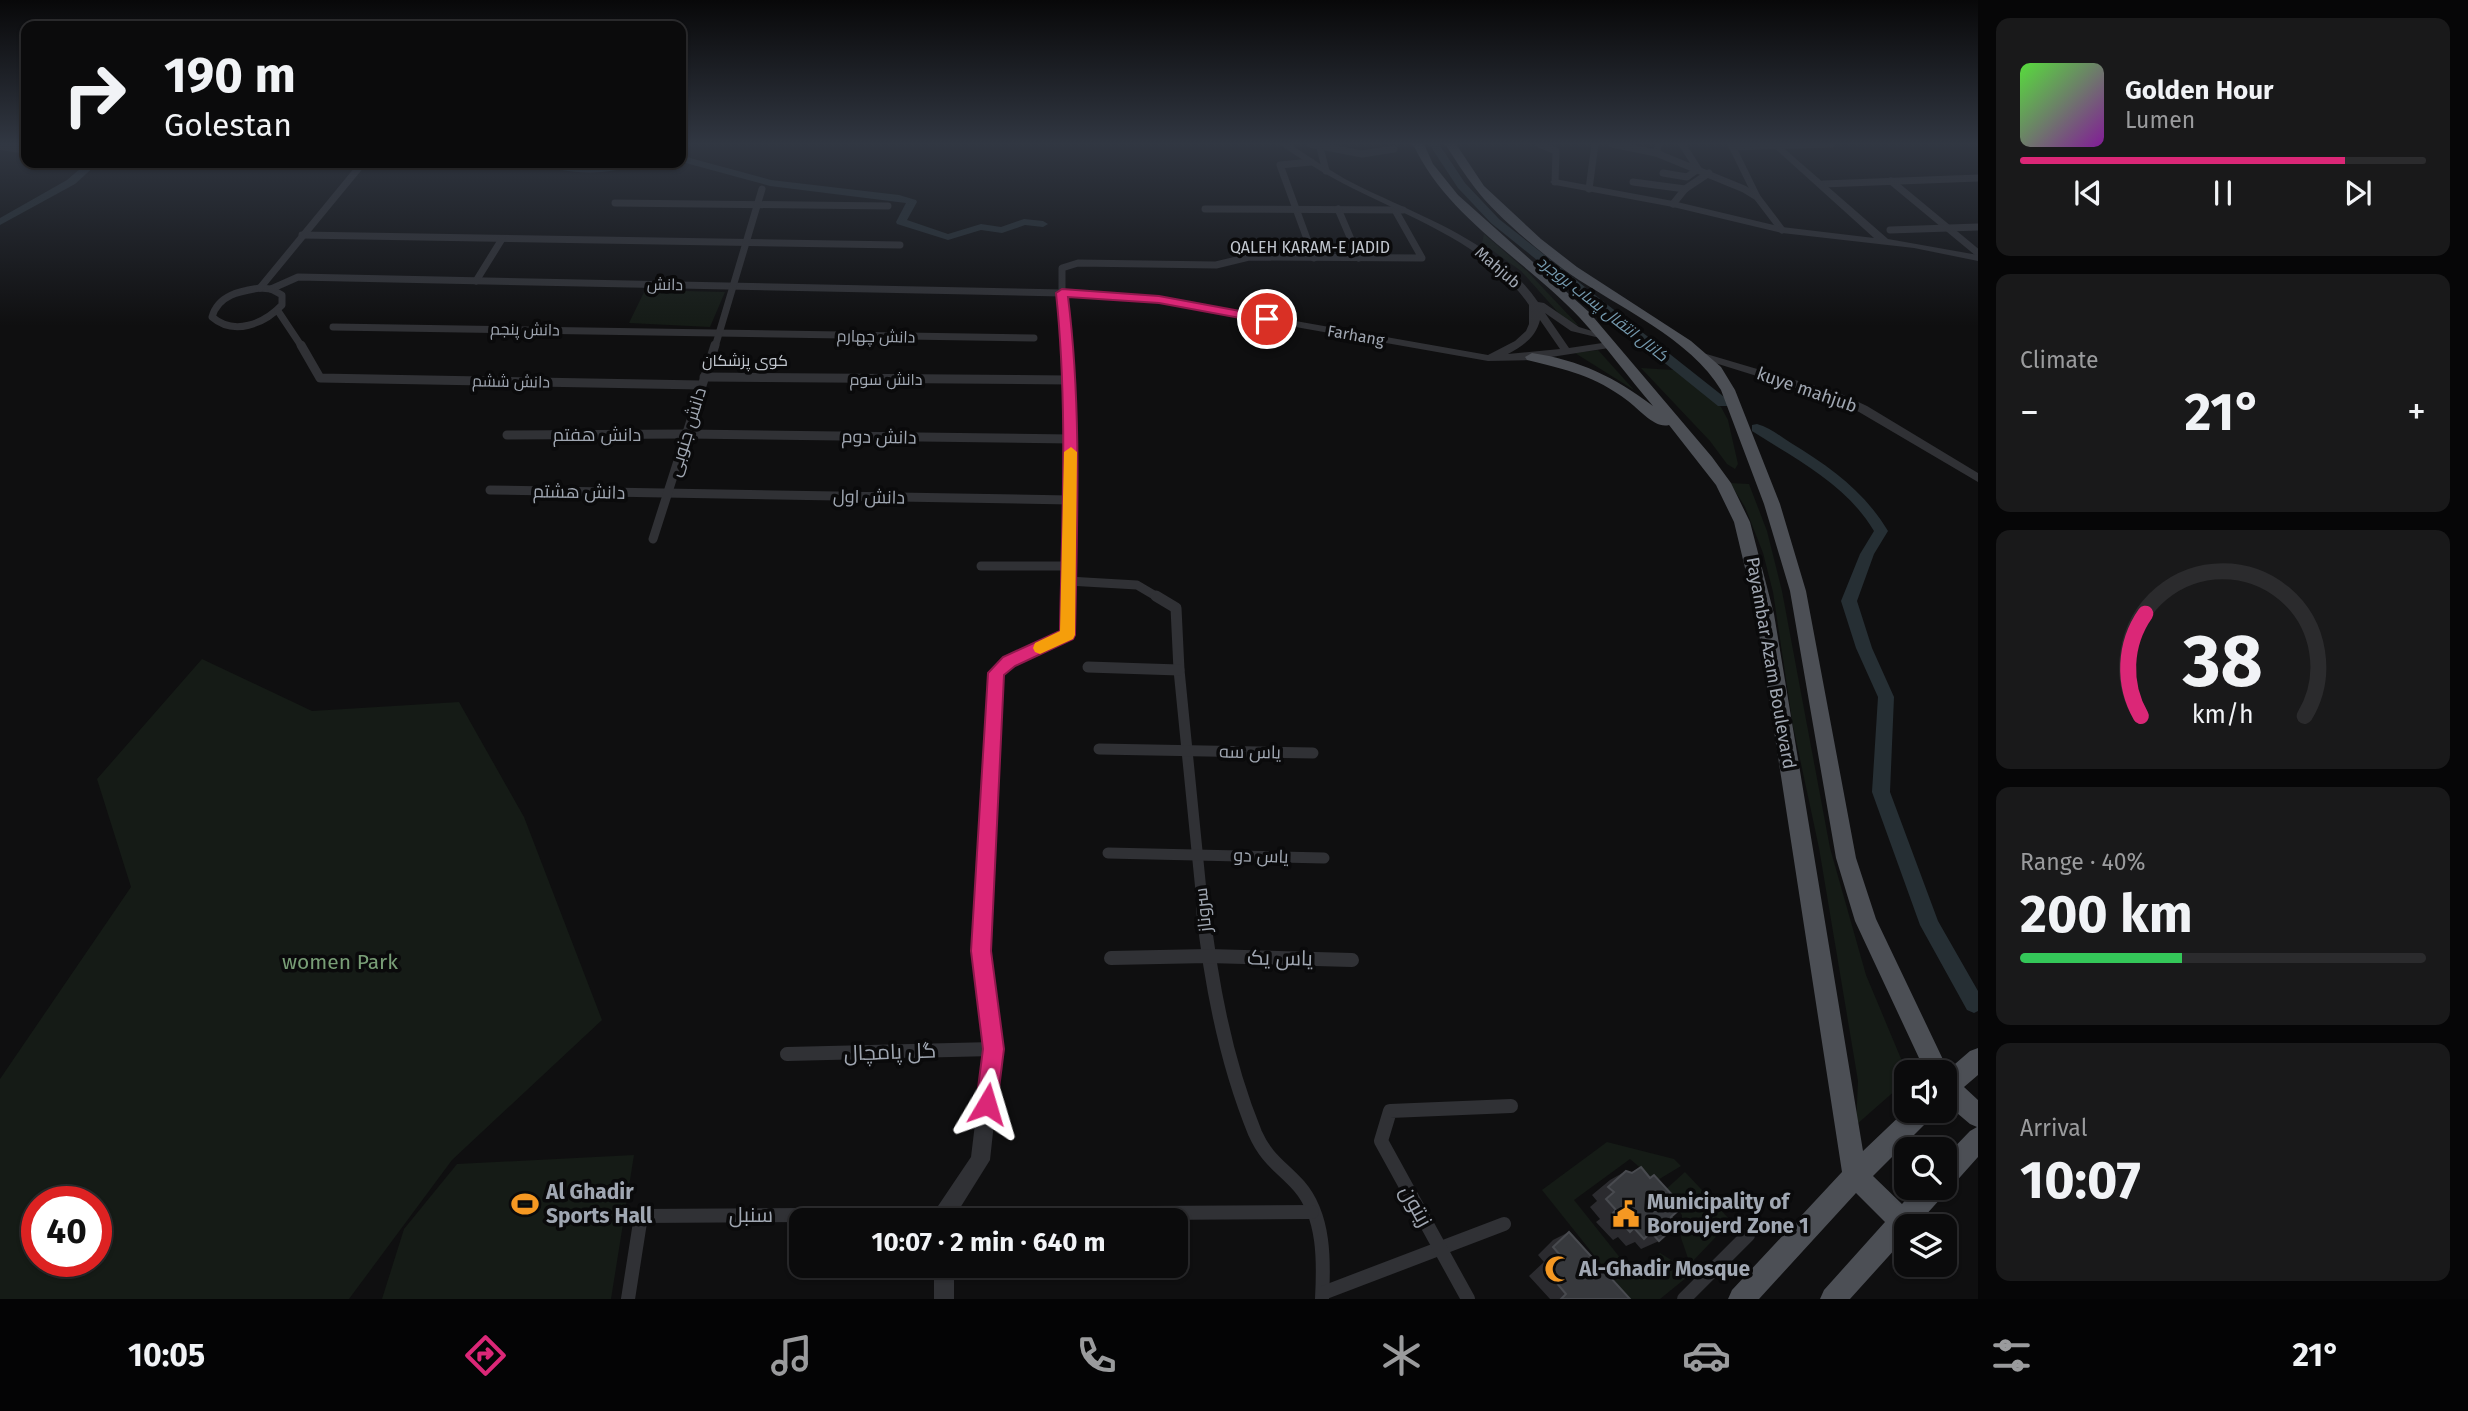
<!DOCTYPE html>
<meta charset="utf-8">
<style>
body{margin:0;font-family:"Fira Sans",Cairo,sans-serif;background:#19191a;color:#f1f3f6;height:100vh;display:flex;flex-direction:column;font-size:26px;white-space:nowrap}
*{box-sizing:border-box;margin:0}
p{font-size:23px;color:#9a9b9d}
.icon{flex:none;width:38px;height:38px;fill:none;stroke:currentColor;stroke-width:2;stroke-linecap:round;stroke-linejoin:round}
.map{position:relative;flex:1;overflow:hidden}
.sheet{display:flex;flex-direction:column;gap:18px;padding:18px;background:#060607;width:490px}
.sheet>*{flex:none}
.top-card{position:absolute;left:21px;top:21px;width:665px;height:147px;border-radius:14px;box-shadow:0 2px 5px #0004,0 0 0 2px #2b2b2d;background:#0b0b0c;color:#f1f3f6;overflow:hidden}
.tools{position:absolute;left:1894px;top:1060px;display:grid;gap:14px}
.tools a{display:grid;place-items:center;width:63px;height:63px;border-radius:14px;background:#0b0b0c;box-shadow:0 2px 5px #0004,0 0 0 2px #2b2b2d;font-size:35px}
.speed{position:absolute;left:21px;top:1186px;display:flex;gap:14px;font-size:35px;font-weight:700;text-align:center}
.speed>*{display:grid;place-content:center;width:91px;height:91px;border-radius:50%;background:#0b0b0c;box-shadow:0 2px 5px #0004,0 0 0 2px #2b2b2d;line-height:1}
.speed .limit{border:10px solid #d22;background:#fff;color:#111}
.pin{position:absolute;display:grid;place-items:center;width:60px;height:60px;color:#fff;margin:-30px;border:4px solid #fff;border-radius:50%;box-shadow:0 2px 7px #0007}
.me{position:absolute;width:77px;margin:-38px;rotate:7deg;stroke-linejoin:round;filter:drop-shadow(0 0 5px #0008)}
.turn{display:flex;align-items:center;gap:24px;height:147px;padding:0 28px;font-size:32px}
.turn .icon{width:91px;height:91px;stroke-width:2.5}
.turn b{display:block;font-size:49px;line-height:60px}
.big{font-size:52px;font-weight:700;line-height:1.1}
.sheet .tile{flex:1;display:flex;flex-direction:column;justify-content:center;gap:10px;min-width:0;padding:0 24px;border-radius:14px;background:#19191a}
.sheet .dial{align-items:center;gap:0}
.dial svg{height:182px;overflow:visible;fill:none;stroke:#2b2b2d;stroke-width:7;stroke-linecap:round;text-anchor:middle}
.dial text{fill:#f1f3f6;stroke:none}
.song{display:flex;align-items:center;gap:21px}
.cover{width:84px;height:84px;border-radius:10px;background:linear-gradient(135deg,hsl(110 70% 55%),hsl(290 70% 35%))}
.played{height:7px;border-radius:4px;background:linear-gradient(90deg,#db2777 80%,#2b2b2d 80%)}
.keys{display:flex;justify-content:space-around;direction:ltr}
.heat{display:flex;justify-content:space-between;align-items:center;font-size:38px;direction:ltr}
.charge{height:10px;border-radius:5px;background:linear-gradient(90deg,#34c759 40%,#2b2b2d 0)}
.trip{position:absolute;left:789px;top:1208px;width:399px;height:70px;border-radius:14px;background:#0b0b0c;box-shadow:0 2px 5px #0004,0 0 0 2px #2b2b2d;font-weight:700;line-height:70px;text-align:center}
.tabs{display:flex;height:112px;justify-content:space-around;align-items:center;background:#040405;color:#9a9b9d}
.tabs .icon{width:49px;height:49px}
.tabs .current{color:#db2777}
.tabs b{font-size:32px;color:#f1f3f6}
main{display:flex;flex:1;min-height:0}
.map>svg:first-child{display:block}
.green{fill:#151b16;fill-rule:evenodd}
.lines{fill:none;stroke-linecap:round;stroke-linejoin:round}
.canal{fill:#262f34;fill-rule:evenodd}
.minor-far3{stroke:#303135;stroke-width:7}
.minor-far2{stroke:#303135;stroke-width:9}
.minor-far1{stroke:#303135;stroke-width:11}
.minor{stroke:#303135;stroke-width:14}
.tertiary{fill:#303135;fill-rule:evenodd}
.primary{fill:#4c4f55;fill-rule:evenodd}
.trunk{fill:#54585e;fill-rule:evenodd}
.wall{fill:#2b2b2f}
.building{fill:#37393d;stroke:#484a4f;stroke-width:2}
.route{fill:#db2777;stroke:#8e194d;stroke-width:2}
.slow{fill:#f59e0b}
.labels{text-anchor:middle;stroke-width:7;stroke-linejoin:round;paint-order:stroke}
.far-neighbourhood-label{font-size:16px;fill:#c1c6ce;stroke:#0a0a0b}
.far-street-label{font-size:16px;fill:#a0a7b2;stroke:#0a0a0b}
.far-water-label{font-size:16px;font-style:italic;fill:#759aaf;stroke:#0a0a0b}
.street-label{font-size:18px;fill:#a0a7b2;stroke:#0a0a0b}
.near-street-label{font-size:21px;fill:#a0a7b2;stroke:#0a0a0b}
.near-park-label{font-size:21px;fill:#789e76;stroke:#0a0a0b}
.near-poi-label{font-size:21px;font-weight:bold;fill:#a0a7b2;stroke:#0a0a0b;text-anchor:start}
</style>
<main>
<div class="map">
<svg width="1978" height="1299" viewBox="0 0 1978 1299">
<rect width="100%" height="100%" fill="#0f0f10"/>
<!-- green -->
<g class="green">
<path d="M 1484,234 L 1527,271 L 1579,326 L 1563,318 L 1521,271 L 1482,243 Z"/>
<path d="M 645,290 L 725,292 L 710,327 L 629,323 Z"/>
<path d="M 1598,350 L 1634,390 L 1575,353 Z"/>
<path d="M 1641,368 L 1674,370 L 1721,407 L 1728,420 L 1738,464 L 1735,469 L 1727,464 L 1710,441 Z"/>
<path d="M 1730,483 L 1749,484 L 1767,531 L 1782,591 L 1830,848 L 1866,975 L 1907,1073 L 1906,1081 L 1856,1125 L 1858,1081 L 1819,848 L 1793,726 L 1773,592 L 1763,553 L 1745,507 Z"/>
<path d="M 202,659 L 312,711 L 459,702 L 524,817 L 602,1020 L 452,1160 L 349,1299 L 0,1299 L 0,1079 L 131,887 L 97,779 ZM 37,1202 L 96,1202 L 96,1262 L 37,1262 Z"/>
<path d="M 1607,1142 L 1674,1159 L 1681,1166 L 1656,1181 L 1630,1159 L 1574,1200 L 1633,1274 L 1660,1253 L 1692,1273 L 1660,1299 L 1629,1299 L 1542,1190 Z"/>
<path d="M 634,1155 L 611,1299 L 382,1299 L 404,1229 L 457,1164 Z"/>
<path d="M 1685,1172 L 1731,1221 L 1690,1264 L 1681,1238 L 1682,1215 L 1664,1191 Z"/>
</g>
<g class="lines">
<!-- canal -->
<g class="canal">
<path d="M 1429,144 L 1439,144 L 1465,183 L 1499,219 L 1728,400 L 1728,406 L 1718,406 L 1491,223 L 1458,188 Z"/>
<path d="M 681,150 L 690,158 L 771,180 L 899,195 L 916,200 L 917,202 L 907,220 L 948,234 L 981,224 L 1001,227 L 1024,219 L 1043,221 L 1048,224 L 1043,227 L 1025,225 L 1002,233 L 981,230 L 948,240 L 897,224 L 896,222 L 906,203 L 770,186 L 682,162 Z"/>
<path d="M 87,163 L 98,163 L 75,184 L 0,225 L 0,218 L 67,180 Z"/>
<path d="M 541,163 L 600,166 L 636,163 C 618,176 559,175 541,163 Z"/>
<path d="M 1757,424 C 1769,427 1780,436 1791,443 C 1830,467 1864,491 1888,531 L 1874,554 L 1857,601 L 1872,648 L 1894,697 L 1890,792 L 1938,921 L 1978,991 L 1978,1011 L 1974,1013 L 1967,1010 L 1920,925 L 1872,792 L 1878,697 L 1856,648 L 1841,601 L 1860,554 L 1874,531 C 1846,484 1797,460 1752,431 L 1752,425 Z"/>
</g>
<!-- minor-far3 -->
<g class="minor-far3">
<path d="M 1310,144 L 1362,154 L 1394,149"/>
<path d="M 1319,144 L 1326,171"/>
<path d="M 1539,144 L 1556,151 L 1555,182"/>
<path d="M 1612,144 L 1656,153"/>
<path d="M 1659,144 L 1656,153 L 1744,189 L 1757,197 L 1782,230"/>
<path d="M 1731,144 L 1757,197"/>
<path d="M 1732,147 L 1832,144"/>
<path d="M 1311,162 L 1280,165 L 1314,258"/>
<path d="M 1663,173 L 1687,177 L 1698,169 L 1682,144"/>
<path d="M 1891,181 L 1978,253"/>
<path d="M 1633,182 L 1685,189"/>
<path d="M 1823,184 L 1978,178"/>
<path d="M 1589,189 L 1595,144"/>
<path d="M 615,203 L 888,206"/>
<path d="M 1673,204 L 1685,189 L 1709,173"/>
<path d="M 1205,209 L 1403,210"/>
<path d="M 1338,209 L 1359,258"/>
<path d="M 1890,230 L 1978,227"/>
<path d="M 302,235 L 900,245"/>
<path d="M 476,281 L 502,239"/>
<path d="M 260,288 L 271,289 L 282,295 L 282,305 C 264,324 234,336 212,317 C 218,295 240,291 260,288 Z"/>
<path d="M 260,288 L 362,164"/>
<path d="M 271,289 L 298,277 L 1062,293 L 1062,268 L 1078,263 L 1216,265 L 1249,257 L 1422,258 L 1395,210"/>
<path d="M 278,311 L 302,347"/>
<path d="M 333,327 L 1034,338"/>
<path d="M 715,347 L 762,189"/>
</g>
<!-- minor-far2 -->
<g class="minor-far2">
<path d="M 301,345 L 320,378 L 701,385"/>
<path d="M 704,377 L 1069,380"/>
<path d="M 507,435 L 687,434 L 1071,439"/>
<path d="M 490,490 L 1070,500"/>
<path d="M 653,539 L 715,345"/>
<path d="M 981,566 L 1069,566"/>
<path d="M 1068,581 L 1137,585 L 1159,598"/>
</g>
<!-- minor-far1 -->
<g class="minor-far1">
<path d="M 1156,596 L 1176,608 L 1179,670 L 1203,911"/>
<path d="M 1088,667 L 1179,670"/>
<path d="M 1099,749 L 1313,753"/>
<path d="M 1108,853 L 1324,858"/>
</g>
<!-- minor -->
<g class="minor">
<path d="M 1203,909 C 1211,985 1226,1062 1255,1133 C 1267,1160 1281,1166 1299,1186 C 1325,1216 1324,1262 1322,1299"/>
<path d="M 1111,958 L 1208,956 L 1352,960"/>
<path d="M 787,1054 L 993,1049"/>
<path d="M 1323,1293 L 1504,1224"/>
<path d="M 628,1299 L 641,1216 L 1312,1212"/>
<path d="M 1468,1299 L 1381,1141 L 1390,1111 L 1511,1106"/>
<path d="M 1684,1299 L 1748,1235"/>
</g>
<!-- tertiary -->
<g class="tertiary">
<path d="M 1280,144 L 1290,144 C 1308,156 1326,168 1345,179 C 1413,215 1492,236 1538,302 L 1544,303 L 1579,327 L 1605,335 L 1600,338 L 1571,331 L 1545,313 L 1569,348 L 1609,342 L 1614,345 L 1609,348 L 1532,360 L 1488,361 L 1159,303 L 1068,296 L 1077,420 L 1074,635 L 1072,639 L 1014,665 L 1003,675 L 990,951 L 1002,1049 L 990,1160 L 955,1216 L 955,1220 L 935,1220 L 938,1206 L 971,1157 L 984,1049 L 972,951 L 989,673 L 1004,657 L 1060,632 C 1064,519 1070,406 1057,293 L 1062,290 L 1159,297 L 1488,355 L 1515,341 L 1526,331 L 1529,324 L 1529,305 C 1479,232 1383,211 1311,165 C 1301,158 1289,152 1280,144 ZM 1540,320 L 1560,349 L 1508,354 C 1523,346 1536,337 1540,320 Z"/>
<path d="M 1770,144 L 1779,144 L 1888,239 L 1978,255 L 1978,261 L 1914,248 L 1782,233 L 1673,207 L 1555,185 L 1550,182 L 1555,179 L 1673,201 L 1782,227 L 1874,238 Z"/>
<path d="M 1703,353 L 1839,393 L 1867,406 L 1978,473 L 1978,482 L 1859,412 L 1831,399 L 1699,358 L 1698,356 Z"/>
<rect x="934" y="1265" width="20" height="34"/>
</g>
<!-- primary -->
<path class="primary" d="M 1413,144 L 1424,144 L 1433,164 L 1458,195 L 1589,312 L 1712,457 L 1731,483 L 1750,522 L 1774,614 L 1863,1151 L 1906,1110 L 1934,1111 L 1930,1119 L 1873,1176 L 1902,1204 L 1916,1188 L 1944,1188 L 1944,1158 L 1970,1131 L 1977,1127 L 1970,1124 L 1944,1102 L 1944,1073 L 1926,1073 L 1855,921 L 1836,858 L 1790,591 L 1764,504 L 1721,390 C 1691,339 1618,307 1570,274 C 1542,254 1495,215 1475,188 C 1464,174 1455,159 1445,144 L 1456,144 L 1484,186 L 1541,239 L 1577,267 L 1691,341 L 1721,367 L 1735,390 L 1780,504 L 1806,591 L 1856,858 L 1876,919 L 1948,1070 L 1970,1051 L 1978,1048 L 1978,1075 L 1964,1087 L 1978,1100 L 1978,1157 L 1953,1185 L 1945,1188 L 1942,1197 L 1915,1227 L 1906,1227 L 1906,1237 L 1850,1299 L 1820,1299 L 1824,1290 L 1885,1222 L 1856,1193 L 1759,1299 L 1728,1299 L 1732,1290 L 1842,1172 L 1756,614 L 1734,522 L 1716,485 L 1669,425 C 1655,429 1639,409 1628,401 C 1594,375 1567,370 1527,360 L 1525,357 L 1532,353 C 1579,360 1615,377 1653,406 C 1628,377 1606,346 1580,318 C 1526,260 1447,218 1413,144 Z"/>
<!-- trunk -->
<path class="trunk" d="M 1410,144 L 1423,144 L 1424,146 L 1418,150 Z"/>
</g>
<!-- wall -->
<g class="wall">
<path d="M 0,144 L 26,144 L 26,154 L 0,150 Z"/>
<path d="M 1641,1167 L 1650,1177 L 1654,1175 L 1671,1202 L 1671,1217 L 1659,1241 L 1641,1249 L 1635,1242 L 1626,1246 L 1618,1237 L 1613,1240 L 1596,1222 L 1600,1219 L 1590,1207 L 1597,1201 L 1592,1195 L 1610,1180 L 1626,1171 L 1630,1173 Z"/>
<path d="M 1569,1232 L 1630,1299 L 1550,1299 L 1529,1276 L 1544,1262 L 1538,1255 L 1553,1240 Z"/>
</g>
<!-- building -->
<g class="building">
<path d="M 1641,1167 L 1650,1178 L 1654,1175 L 1675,1198 L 1671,1202 L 1679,1210 L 1671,1217 L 1678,1224 L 1659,1241 L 1651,1232 L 1644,1239 L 1634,1228 L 1630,1232 L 1613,1213 L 1616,1210 L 1606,1199 L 1614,1192 L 1608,1187 L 1626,1171 L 1632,1173 Z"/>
<path d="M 1569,1232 L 1630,1299 L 1561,1299 L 1566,1294 L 1545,1269 L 1560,1255 L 1553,1247 Z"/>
</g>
<!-- sky -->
<linearGradient id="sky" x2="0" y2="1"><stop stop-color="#080809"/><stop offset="0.44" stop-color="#313742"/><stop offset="1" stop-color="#313742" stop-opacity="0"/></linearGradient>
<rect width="1978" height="326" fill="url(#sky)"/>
<!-- route -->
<path class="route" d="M 1062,289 L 1159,296 L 1267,316 L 1273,319 L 1267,323 L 1159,303 L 1068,297 C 1082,409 1077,522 1075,635 L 1073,639 L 1015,666 L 1004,675 L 991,951 L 1004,1049 L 997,1104 L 994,1112 L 987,1115 L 979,1112 L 976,1104 L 983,1049 L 971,951 L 988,673 L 1003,657 L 1060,631 C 1062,518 1068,405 1056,293 Z"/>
<!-- slow -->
<path class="slow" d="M 1071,447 L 1077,452 L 1075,635 L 1073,639 L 1040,654 L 1035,652 L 1033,648 L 1035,643 L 1060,631 L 1064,452 Z"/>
<!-- icons -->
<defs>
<symbol id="stadium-bare" viewBox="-9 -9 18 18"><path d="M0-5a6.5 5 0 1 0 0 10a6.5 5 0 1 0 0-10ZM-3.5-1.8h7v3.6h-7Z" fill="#f59822" stroke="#0a0a0b" stroke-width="2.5" paint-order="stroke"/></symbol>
<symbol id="civic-bare" viewBox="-9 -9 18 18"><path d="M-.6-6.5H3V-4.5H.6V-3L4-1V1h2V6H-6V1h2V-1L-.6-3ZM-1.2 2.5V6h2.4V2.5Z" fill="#f59822" stroke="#0a0a0b" stroke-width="2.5" paint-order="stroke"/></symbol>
<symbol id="mosque-bare" viewBox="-9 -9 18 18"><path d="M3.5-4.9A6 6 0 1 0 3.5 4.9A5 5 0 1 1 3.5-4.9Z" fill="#f59822" stroke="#0a0a0b" stroke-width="2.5" paint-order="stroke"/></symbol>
</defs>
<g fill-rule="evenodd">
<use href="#stadium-bare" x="506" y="1185" width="38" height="38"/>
<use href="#civic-bare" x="1607" y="1195" width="38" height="38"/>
<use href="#mosque-bare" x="1539" y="1250" width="38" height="38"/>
</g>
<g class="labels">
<!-- far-neighbourhood labels -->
<g class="far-neighbourhood-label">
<text x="1310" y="253">QALEH KARAM-E JADID</text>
<text x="745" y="366">کوی پزشکان</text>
</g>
<!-- far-street labels -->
<g class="far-street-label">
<text transform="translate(1498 267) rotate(41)" y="6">Mahjub</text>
<text transform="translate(665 284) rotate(1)" y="6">دانش</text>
<text transform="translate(525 329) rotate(1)" y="6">دانش پنجم</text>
<text transform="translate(1356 335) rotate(10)" y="6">Farhang</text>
<text transform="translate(876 336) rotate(1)" y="6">دانش چهارم</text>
<text x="886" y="385">دانش سوم</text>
<text transform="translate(511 381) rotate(1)" y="6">دانش ششم</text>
</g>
<!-- far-water labels -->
<g class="far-water-label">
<text transform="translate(1603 308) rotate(38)" y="6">کانال انتقال پساب بروجرد</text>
</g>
<!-- street labels -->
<g class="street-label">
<text transform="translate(1807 390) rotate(19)" y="6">kuye mahjub</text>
<text transform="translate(687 432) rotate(-73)" y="6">دانش جنوبی</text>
<text x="597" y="441">دانش هفتم</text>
<text transform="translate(879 437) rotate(1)" y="6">دانش دوم</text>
<text transform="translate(579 492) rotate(1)" y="6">دانش هشتم</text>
<text transform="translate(869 497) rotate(1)" y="6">دانش اول</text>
<text transform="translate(1771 663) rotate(80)" y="6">Payambar Azam Boulevard</text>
<text transform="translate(1250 752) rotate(1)" y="6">یاس سه</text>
<text transform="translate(1261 856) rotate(2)" y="6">یاس دو</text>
<text transform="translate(1203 910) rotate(-96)" y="6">سروناز</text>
</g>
<!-- near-street labels -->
<g class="near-street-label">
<text transform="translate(1280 958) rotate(1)" y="7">یاس یک</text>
<text transform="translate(890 1052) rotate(-2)" y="7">گل پامچال</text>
<text transform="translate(1416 1206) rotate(61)" y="7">زیتون</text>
<text x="751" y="1222">سنبل</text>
</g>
<!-- near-park labels -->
<g class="near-park-label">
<text x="340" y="969">women Park</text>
</g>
<!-- near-poi labels -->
<g class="near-poi-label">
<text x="546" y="1199">Al Ghadir<tspan x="546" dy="24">Sports Hall</tspan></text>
<text x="1647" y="1209">Municipality of<tspan x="1647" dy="24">Boroujerd Zone 1</tspan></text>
<text x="1579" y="1276">Al-Ghadir Mosque</text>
</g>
</g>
</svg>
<div class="tools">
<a><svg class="icon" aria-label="sound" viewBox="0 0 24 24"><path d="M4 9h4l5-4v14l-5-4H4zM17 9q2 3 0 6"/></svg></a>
<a><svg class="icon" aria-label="search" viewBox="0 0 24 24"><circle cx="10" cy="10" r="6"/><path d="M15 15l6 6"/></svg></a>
<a><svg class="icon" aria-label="layers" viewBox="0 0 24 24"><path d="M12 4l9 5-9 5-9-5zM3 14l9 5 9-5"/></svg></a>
</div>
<div class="speed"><div class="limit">40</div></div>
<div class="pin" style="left:1267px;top:319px;background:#d93025"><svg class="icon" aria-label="arrive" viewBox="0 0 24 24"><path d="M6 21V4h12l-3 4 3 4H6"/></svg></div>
<svg class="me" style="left:987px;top:1104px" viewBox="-20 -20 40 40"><path d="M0-17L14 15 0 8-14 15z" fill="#db2777" stroke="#fff" stroke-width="4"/></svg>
<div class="trip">10:07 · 2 min · 640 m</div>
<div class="top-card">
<div class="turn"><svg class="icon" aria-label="right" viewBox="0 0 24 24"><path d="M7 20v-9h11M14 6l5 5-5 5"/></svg><div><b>190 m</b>Golestan</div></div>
</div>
</div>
<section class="sheet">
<div class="tile">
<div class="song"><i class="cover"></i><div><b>Golden Hour</b><p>Lumen</p></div></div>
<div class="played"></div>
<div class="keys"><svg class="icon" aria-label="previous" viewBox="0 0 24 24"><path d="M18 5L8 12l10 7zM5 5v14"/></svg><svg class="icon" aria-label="pause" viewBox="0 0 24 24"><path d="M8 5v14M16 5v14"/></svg><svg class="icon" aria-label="next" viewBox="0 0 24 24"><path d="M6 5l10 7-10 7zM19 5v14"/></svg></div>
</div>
<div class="tile"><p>Climate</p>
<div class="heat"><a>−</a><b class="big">21°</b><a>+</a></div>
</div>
<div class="tile dial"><svg viewBox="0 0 100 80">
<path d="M14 69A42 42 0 1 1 86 69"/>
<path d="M14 69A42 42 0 0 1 16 24" stroke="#db2777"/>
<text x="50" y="56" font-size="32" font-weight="700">38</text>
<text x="50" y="72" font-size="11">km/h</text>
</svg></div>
<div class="tile"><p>Range · 40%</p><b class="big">200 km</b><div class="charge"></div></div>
<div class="tile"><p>Arrival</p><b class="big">10:07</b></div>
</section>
</main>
<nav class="tabs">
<b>10:05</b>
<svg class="icon current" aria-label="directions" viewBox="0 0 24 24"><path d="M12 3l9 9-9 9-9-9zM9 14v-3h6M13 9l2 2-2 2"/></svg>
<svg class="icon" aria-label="music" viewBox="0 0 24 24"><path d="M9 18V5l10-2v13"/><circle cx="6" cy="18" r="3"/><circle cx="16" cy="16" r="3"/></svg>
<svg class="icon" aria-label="phone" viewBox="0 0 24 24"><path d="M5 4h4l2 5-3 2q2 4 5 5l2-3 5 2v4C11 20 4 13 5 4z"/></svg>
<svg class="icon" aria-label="climate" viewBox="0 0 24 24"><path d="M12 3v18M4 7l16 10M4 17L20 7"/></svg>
<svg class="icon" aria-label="car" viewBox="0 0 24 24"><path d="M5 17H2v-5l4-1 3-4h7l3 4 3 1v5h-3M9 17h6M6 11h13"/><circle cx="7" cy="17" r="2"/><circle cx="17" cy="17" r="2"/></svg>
<svg class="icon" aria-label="filters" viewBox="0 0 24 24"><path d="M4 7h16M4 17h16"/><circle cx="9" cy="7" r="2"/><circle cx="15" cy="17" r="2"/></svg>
<b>21°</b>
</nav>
